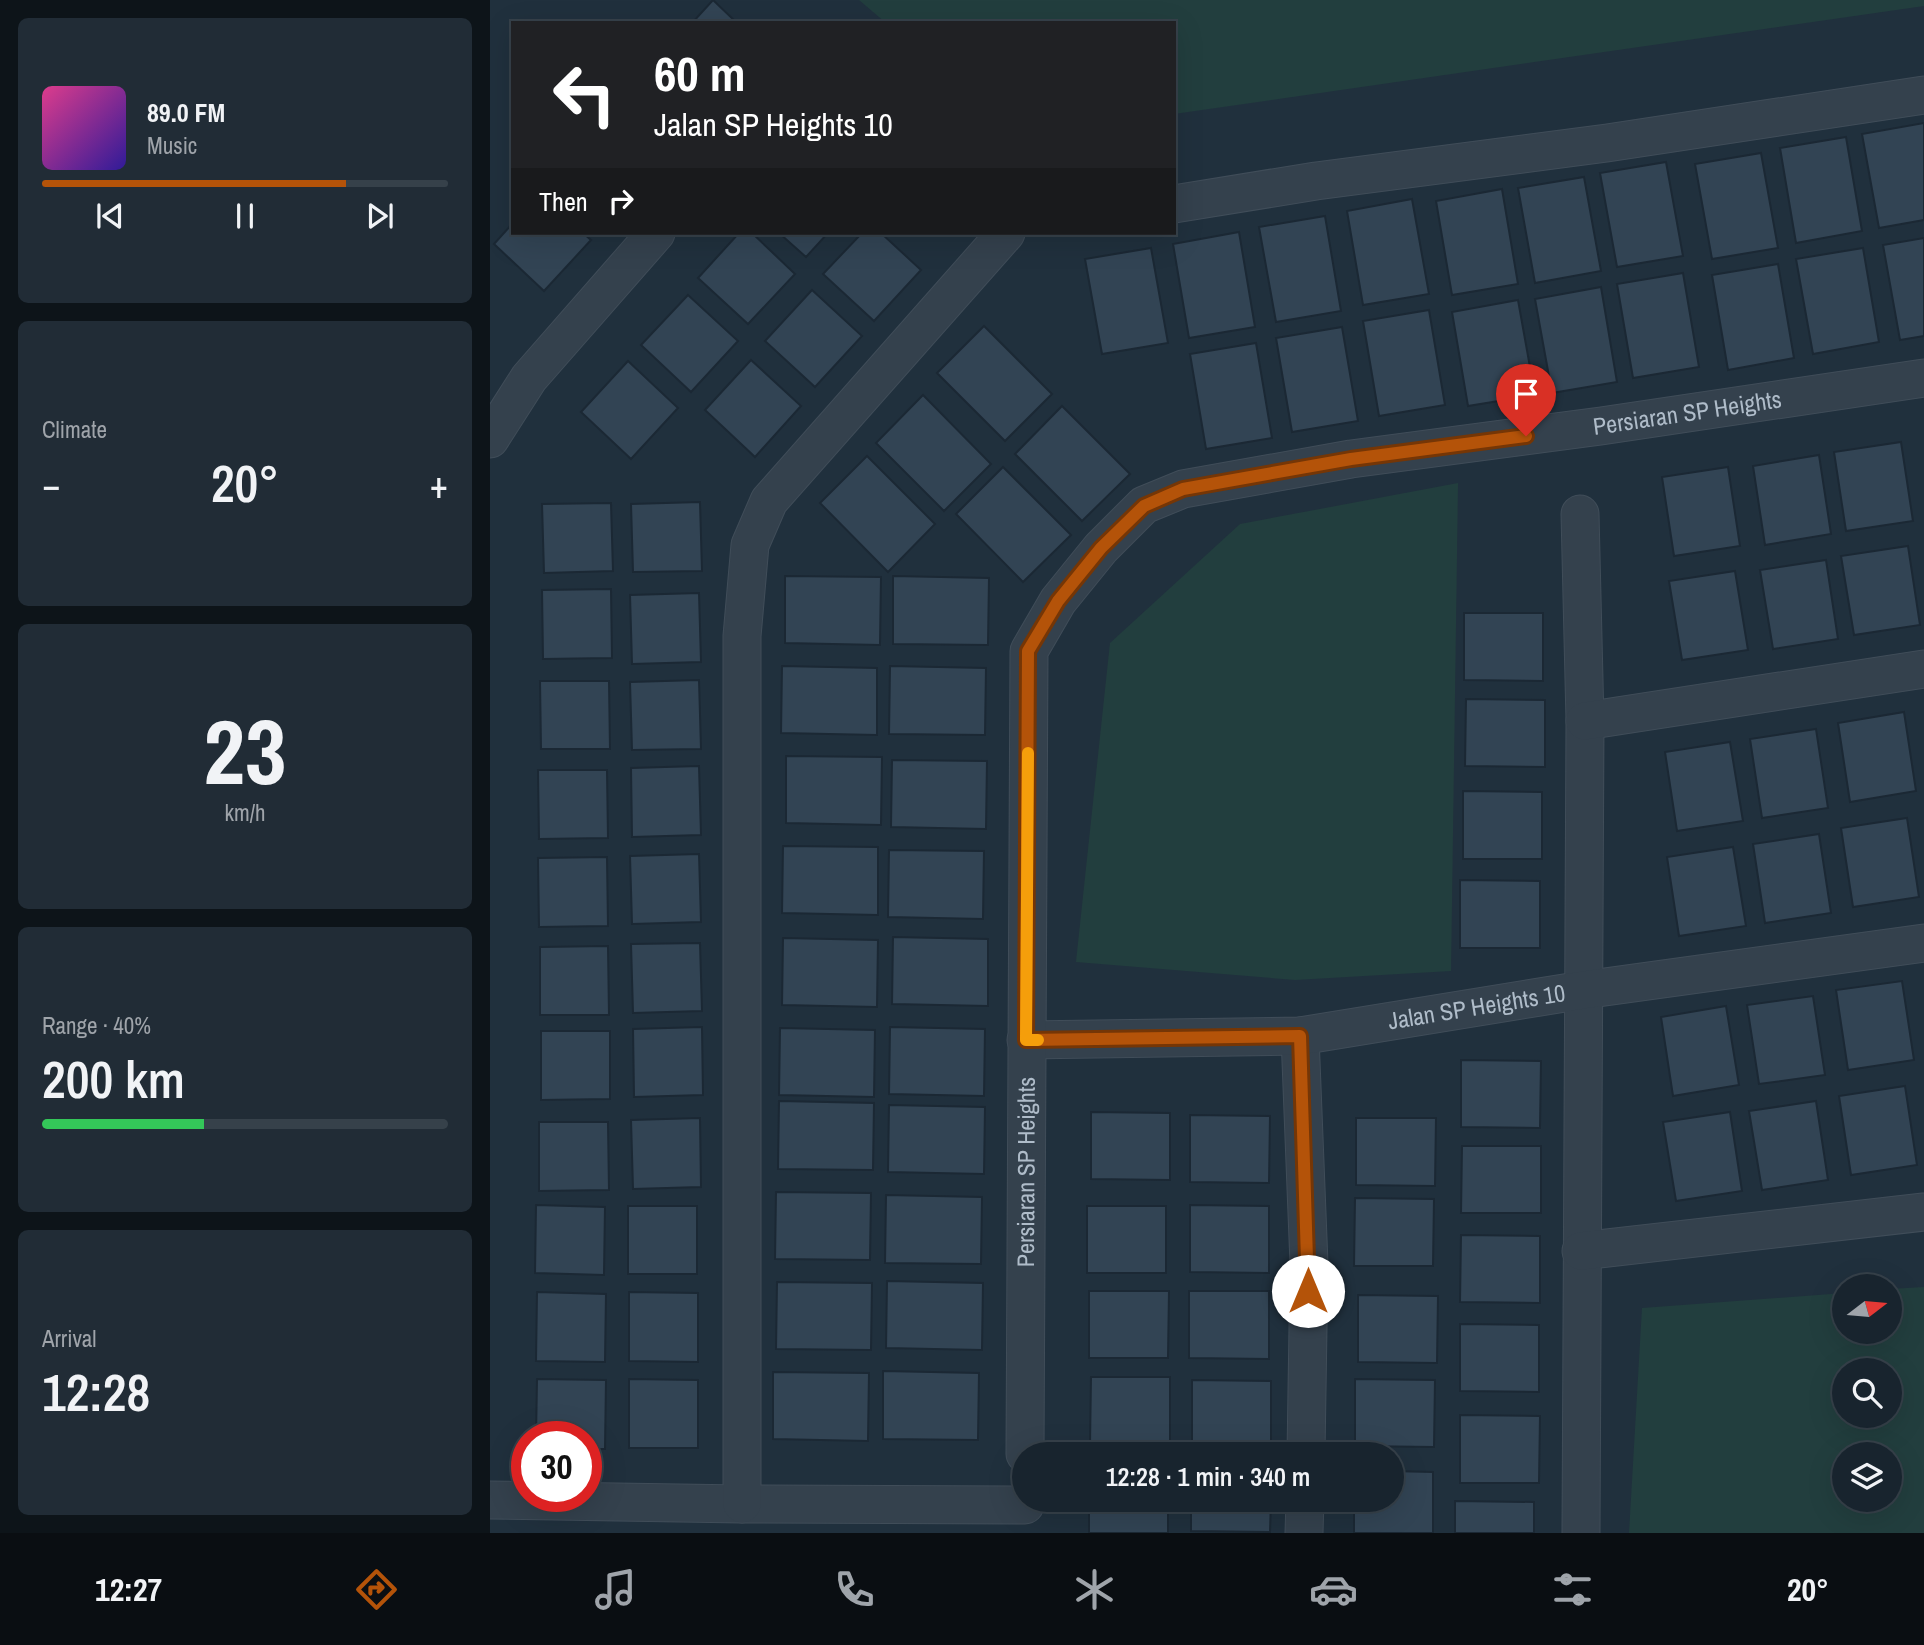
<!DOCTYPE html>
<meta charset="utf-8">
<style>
body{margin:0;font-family:"Archivo Narrow",sans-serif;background:#212c36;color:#f1f3f6;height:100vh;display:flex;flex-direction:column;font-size:26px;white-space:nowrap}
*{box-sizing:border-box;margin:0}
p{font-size:23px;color:#9fa4aa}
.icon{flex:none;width:38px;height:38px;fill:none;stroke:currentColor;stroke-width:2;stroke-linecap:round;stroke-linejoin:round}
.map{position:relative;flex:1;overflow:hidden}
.details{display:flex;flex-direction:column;gap:18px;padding:18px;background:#0d1419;width:490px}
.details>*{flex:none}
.guide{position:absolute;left:21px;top:21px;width:665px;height:214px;border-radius:0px;box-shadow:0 7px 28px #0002,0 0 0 2px #36414a;background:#202124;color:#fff;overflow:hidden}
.needle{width:46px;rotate:74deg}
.tools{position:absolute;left:1342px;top:1274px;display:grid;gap:14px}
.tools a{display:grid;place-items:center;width:70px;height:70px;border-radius:50%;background:#18242e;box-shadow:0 7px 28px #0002,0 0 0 2px #36414a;font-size:35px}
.speed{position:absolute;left:21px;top:1421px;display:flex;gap:14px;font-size:35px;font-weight:700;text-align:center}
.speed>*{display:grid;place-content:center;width:91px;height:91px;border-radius:50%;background:#18242e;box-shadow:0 7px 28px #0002,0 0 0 2px #36414a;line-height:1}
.speed .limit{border:10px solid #d22;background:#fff;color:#111}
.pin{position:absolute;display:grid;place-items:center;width:60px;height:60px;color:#fff;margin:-72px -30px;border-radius:50% 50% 50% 0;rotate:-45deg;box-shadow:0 0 7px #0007}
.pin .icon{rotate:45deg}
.me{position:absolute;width:77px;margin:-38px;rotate:0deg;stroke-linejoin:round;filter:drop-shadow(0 0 5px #0008)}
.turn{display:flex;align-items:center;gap:24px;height:147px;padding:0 28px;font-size:32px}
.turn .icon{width:91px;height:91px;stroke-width:2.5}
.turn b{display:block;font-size:49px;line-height:60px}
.then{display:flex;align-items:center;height:66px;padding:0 28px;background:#0003;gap:14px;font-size:26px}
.big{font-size:52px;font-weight:600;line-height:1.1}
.details .widget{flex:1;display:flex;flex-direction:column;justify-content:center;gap:10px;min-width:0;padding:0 24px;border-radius:10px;background:#212c36}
.details .dial{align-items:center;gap:0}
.dial b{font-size:91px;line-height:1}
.song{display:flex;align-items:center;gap:21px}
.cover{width:84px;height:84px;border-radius:10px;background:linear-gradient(135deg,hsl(330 70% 55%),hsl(250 70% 35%))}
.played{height:7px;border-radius:4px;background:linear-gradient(90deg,#b45309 75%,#36414a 75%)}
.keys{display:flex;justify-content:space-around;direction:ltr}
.heat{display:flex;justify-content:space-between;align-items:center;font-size:38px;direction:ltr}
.charge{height:10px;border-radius:5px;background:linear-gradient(90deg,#34c759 40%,#36414a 0)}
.trip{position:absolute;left:522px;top:1442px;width:392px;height:70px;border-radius:35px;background:#18242e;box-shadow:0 7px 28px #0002,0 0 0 2px #36414a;font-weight:600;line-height:70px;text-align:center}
.tabs{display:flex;height:112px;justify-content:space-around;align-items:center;background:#0a0e12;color:#9fa4aa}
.tabs .icon{width:49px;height:49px}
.tabs .active{color:#b45309}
.tabs b{font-size:32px;color:#f1f3f6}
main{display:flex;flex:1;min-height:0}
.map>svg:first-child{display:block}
.green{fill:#223e3e;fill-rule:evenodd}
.building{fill:#324454;stroke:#1b2834;stroke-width:2}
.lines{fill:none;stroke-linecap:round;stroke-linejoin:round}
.minor-casing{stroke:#404d59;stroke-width:39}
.minor{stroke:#34414d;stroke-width:37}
.route-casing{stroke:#753606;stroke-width:18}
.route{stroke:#b45309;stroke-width:12}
.slow{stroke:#f59e0b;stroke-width:12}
.labels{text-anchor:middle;stroke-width:7;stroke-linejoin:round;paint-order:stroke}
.street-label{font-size:24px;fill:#afbcc9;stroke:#192632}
</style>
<main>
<section class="details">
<div class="widget">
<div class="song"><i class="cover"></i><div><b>89.0 FM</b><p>Music</p></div></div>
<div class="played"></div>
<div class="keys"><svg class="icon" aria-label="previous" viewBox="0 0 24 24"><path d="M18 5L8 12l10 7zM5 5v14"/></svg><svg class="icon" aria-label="pause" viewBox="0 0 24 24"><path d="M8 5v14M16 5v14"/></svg><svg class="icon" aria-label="next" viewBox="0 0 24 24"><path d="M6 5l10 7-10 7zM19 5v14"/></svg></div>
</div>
<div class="widget"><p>Climate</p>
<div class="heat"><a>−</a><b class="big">20°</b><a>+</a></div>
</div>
<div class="widget dial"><b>23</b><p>km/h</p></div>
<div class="widget"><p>Range · 40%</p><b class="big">200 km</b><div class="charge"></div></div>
<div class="widget"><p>Arrival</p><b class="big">12:28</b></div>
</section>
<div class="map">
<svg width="1434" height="1533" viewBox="0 0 1434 1533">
<rect width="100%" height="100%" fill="#20303d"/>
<!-- green -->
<g class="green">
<path d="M 369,0 L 1434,0 L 1434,6 L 684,114 L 684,23 L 396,23 Z"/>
<path d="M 968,483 L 961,971 L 805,980 L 586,962 L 620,643 L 750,524 Z"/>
<path d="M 1434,1287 L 1434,1533 L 1139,1533 L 1152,1308 L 1354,1293 L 1354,1332 L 1400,1332 L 1400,1289 ZM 1354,1370 L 1400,1370 L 1400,1416 L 1354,1416 ZM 1354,1454 L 1400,1454 L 1400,1500 L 1354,1500 Z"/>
</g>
<!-- building -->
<g class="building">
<path d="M 223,0 L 247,23 L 202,23 Z"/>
<path d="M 1434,123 L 1434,220 L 1389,228 L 1372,134 Z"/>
<path d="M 1356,137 L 1372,231 L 1306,243 L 1290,148 Z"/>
<path d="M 1271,153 L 1288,248 L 1222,259 L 1205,164 Z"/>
<path d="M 1176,162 L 1193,256 L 1127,267 L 1110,173 Z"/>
<path d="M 1094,177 L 1111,271 L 1045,283 L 1028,188 Z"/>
<path d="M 1012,189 L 1028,284 L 962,295 L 946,201 Z"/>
<path d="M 922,199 L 939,294 L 873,305 L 857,211 Z"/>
<path d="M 835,216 L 851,311 L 786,322 L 769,227 Z"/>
<path d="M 23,223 L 23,233 L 93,233 L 101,240 L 54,291 L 4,244 Z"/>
<path d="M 749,232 L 765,327 L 699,338 L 683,244 Z"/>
<path d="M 249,233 L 262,233 L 305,274 L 258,324 L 208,278 Z"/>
<path d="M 289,233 L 338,233 L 316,257 Z"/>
<path d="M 372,233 L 391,233 L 431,270 L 384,321 L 333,274 Z"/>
<path d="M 1434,238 L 1434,336 L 1410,340 L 1393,245 Z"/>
<path d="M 661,248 L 678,343 L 612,354 L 595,259 Z"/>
<path d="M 1373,248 L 1389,342 L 1323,354 L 1306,259 Z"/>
<path d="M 1288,264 L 1304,358 L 1238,370 L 1222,275 Z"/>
<path d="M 1193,273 L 1209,367 L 1143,378 L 1127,284 Z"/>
<path d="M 1111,287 L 1127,382 L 1062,393 L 1045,299 Z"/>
<path d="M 322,290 L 372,336 L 325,387 L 275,341 Z"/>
<path d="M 198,295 L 248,341 L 201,392 L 151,345 Z"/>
<path d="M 1028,300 L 1045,395 L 978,406 L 962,312 Z"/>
<path d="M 939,310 L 955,405 L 889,416 L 873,321 Z"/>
<path d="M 494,326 L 562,394 L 515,441 L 447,373 Z"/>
<path d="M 852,327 L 868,421 L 802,432 L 786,338 Z"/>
<path d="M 766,343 L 782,438 L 716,449 L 700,354 Z"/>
<path d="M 261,360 L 311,406 L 265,457 L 215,410 Z"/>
<path d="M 138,361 L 188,408 L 141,459 L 91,412 Z"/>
<path d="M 433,395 L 501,464 L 454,511 L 386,443 Z"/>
<path d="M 572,406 L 640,474 L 592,521 L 525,454 Z"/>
<path d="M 1411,442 L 1423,521 L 1356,531 L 1344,452 Z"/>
<path d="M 1329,455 L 1341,534 L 1275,545 L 1263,466 Z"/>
<path d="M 377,456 L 445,524 L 398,572 L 330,503 Z"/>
<path d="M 513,467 L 581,535 L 533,582 L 466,514 Z"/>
<path d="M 1238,467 L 1250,546 L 1184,556 L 1172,477 Z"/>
<path d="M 210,502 L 212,571 L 143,572 L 141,504 Z"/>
<path d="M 121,503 L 123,571 L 54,573 L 52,504 Z"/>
<path d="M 1418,546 L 1430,625 L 1364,635 L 1351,556 Z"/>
<path d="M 1336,560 L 1348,639 L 1283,649 L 1270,570 Z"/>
<path d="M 1245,571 L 1258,650 L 1192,660 L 1179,581 Z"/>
<path d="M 295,576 L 391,577 L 390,645 L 295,643 Z"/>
<path d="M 403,576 L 499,578 L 498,645 L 403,644 Z"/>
<path d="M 121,589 L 122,658 L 53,659 L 52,590 Z"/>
<path d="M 209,593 L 211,662 L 142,664 L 140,595 Z"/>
<path d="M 974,613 L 1053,613 L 1053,681 L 974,680 Z"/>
<path d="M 292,666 L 387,668 L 387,735 L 291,733 Z"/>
<path d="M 400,666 L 496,668 L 495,735 L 399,734 Z"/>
<path d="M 209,680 L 211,749 L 142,750 L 140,682 Z"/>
<path d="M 50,681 L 119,681 L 120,749 L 51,749 Z"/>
<path d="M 976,699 L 1055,700 L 1055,767 L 975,766 Z"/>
<path d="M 1414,712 L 1426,791 L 1360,802 L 1348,723 Z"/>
<path d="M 1326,729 L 1338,808 L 1272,818 L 1260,739 Z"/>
<path d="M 1240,742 L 1253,821 L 1187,831 L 1175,752 Z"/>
<path d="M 296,756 L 392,757 L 391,825 L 296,823 Z"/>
<path d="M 402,760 L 497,761 L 496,829 L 401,827 Z"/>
<path d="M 209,766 L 211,835 L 142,837 L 141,768 Z"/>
<path d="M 48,770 L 117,770 L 118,838 L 49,839 Z"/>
<path d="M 973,791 L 1052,792 L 1052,859 L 973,859 Z"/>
<path d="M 1417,818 L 1429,897 L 1363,907 L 1351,828 Z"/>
<path d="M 1329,834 L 1341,913 L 1275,923 L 1263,844 Z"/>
<path d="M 293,846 L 388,847 L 388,915 L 292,913 Z"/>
<path d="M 1243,847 L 1256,926 L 1189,936 L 1177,857 Z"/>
<path d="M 399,850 L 494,851 L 493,919 L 398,917 Z"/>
<path d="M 209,854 L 211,922 L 142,924 L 140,856 Z"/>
<path d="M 117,857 L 118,926 L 49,927 L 48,858 Z"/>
<path d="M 970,880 L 1050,881 L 1050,948 L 970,948 Z"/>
<path d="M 403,937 L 498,939 L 498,1006 L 402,1004 Z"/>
<path d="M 293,938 L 388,940 L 387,1007 L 292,1005 Z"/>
<path d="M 210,943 L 212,1011 L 143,1013 L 141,944 Z"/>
<path d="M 118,946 L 119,1015 L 50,1015 L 50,947 Z"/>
<path d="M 1412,981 L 1424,1060 L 1358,1070 L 1346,990 Z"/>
<path d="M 1323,996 L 1335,1075 L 1269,1084 L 1257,1005 Z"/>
<path d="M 1236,1006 L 1249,1085 L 1183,1096 L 1171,1017 Z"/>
<path d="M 212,1027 L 213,1095 L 144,1097 L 143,1029 Z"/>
<path d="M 400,1027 L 495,1029 L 494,1096 L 399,1094 Z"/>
<path d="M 290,1028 L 385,1030 L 384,1097 L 289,1095 Z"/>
<path d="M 51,1031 L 120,1031 L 120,1099 L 51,1100 Z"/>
<path d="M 971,1060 L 1051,1061 L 1050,1128 L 971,1127 Z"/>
<path d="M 1415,1086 L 1427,1165 L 1361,1175 L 1349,1096 Z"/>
<path d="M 289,1101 L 384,1103 L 383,1170 L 288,1169 Z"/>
<path d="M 1326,1101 L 1338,1180 L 1272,1190 L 1259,1111 Z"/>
<path d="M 399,1105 L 495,1107 L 494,1174 L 398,1172 Z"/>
<path d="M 601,1112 L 680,1113 L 680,1180 L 601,1179 Z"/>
<path d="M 1240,1112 L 1252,1191 L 1186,1201 L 1173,1122 Z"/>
<path d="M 700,1115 L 780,1116 L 779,1183 L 700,1182 Z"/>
<path d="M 210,1118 L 211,1187 L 143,1189 L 141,1120 Z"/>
<path d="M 866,1118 L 946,1118 L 945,1186 L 866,1185 Z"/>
<path d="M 49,1122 L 118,1122 L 119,1190 L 49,1191 Z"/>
<path d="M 972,1146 L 1051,1146 L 1051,1213 L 971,1213 Z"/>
<path d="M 286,1192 L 381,1193 L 380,1260 L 285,1259 Z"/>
<path d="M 396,1195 L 492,1197 L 491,1264 L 395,1263 Z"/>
<path d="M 865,1198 L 944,1199 L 943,1266 L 864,1266 Z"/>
<path d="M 46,1205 L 115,1207 L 114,1275 L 45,1273 Z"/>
<path d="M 700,1205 L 779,1206 L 779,1273 L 700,1272 Z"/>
<rect x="138" y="1206" width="69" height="68"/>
<rect x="597" y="1206" width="79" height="67"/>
<path d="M 971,1235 L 1050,1236 L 1050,1303 L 970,1302 Z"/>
<path d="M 397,1281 L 493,1283 L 492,1350 L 396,1348 Z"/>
<path d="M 287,1282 L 382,1283 L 381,1350 L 286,1349 Z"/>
<path d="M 599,1291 L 679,1291 L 678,1358 L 599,1358 Z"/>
<path d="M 699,1291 L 779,1291 L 779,1359 L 699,1358 Z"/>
<path d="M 47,1292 L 116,1294 L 115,1362 L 46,1361 Z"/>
<path d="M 139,1292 L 208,1293 L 208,1362 L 139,1361 Z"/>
<path d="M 868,1295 L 948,1296 L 947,1363 L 868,1362 Z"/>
<path d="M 970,1324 L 1049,1325 L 1049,1392 L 970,1391 Z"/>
<path d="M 393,1371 L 489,1373 L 488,1440 L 393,1439 Z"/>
<path d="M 283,1372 L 379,1373 L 378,1441 L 283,1439 Z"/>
<path d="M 601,1377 L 680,1377 L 680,1445 L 600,1444 Z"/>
<path d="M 47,1379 L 116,1380 L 115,1449 L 96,1449 L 96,1437 L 46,1437 Z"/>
<path d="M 139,1379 L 208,1380 L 208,1448 L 139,1448 Z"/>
<path d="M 865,1379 L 945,1380 L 944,1447 L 865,1446 Z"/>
<path d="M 702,1380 L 781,1381 L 781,1448 L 702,1447 Z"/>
<path d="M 970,1415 L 1050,1416 L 1049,1483 L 970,1483 Z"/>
<path d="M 901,1471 L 943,1472 L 943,1533 L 864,1533 L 864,1500 L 901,1500 Z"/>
<rect x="599" y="1500" width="79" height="33"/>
<path d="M 701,1500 L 781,1500 L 780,1532 L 701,1531 Z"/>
<path d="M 965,1501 L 1044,1502 L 1044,1533 L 965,1533 Z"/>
</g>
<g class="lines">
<defs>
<g id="minor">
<path d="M 684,204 L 826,181 L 1117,143 L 1434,95"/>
<path d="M 0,439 L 39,378 L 166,233"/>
<path d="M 1090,514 L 1095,721 L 1091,1533"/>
<path d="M 1095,721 L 1434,669"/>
<path d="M 810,1036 L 819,1264 L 816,1454"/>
<path id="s1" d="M 536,1040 L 810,1036 L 1093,990 L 1434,943"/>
<path d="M 1091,1251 L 1434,1212"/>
<path id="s2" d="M 535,1454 L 539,651 L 568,601 L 611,548 L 654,505 L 693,489 L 861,459 L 1111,426 L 1434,378"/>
<path d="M 0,1500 L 252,1504 L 535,1505"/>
<path d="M 252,1504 L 252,636 L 260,545 L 279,501 L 516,233"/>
<path d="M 814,1533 L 815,1500"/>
</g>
</defs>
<!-- minor casing -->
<use href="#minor" class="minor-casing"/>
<!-- minor -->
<use href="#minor" class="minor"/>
</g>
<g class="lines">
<defs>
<path id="route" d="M 818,1291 L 810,1036 L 536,1040 L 538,651 L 568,601 L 611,548 L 654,506 L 693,489 L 861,459 L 1036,436"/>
</defs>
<!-- route casing -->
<use href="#route" class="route-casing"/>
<!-- route -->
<use href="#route" class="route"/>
<!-- slow -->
<path class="slow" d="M 538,753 L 536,1040 L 548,1040"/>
</g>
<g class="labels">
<!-- street labels -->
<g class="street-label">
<text dy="8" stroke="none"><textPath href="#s2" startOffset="1542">Persiaran SP Heights</textPath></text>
<text dy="8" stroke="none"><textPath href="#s1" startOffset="453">Jalan SP Heights 10</textPath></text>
<text dy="8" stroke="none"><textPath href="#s2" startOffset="282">Persiaran SP Heights</textPath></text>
</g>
</g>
</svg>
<div class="tools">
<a><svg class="needle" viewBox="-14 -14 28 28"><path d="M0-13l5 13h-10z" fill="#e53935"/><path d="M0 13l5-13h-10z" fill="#9fa4aa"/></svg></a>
<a><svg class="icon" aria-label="search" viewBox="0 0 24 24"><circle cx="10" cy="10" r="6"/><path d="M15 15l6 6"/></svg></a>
<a><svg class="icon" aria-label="layers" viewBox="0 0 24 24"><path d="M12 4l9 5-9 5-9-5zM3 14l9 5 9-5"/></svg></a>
</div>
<div class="speed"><div class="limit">30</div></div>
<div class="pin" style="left:1036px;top:436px;background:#d93025"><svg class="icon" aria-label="arrive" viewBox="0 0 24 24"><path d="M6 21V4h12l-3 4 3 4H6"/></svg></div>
<svg class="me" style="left:818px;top:1291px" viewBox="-20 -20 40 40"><circle r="19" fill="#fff"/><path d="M0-13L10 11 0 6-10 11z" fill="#b45309"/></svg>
<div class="trip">12:28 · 1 min · 340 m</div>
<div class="guide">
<div class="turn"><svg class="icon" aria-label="left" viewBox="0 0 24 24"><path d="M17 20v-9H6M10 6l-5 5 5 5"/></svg><div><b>60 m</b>Jalan SP Heights 10</div></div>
<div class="then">Then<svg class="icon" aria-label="right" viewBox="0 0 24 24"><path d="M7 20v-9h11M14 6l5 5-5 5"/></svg></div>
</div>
</div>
</main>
<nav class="tabs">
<b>12:27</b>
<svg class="icon active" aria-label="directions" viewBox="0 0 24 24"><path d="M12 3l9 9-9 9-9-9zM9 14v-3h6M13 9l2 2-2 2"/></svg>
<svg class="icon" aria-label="music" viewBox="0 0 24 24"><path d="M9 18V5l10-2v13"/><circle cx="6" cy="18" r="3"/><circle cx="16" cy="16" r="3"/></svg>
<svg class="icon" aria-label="phone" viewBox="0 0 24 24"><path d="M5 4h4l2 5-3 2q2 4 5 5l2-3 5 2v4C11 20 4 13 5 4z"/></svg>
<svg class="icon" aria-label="climate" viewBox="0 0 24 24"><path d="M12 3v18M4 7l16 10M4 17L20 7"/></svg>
<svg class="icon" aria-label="car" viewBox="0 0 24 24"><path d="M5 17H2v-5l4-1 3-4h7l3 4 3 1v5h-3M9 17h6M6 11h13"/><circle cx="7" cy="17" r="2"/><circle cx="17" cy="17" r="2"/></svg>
<svg class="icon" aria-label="filters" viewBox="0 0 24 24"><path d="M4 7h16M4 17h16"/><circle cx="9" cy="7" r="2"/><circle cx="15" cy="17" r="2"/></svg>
<b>20°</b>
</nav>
